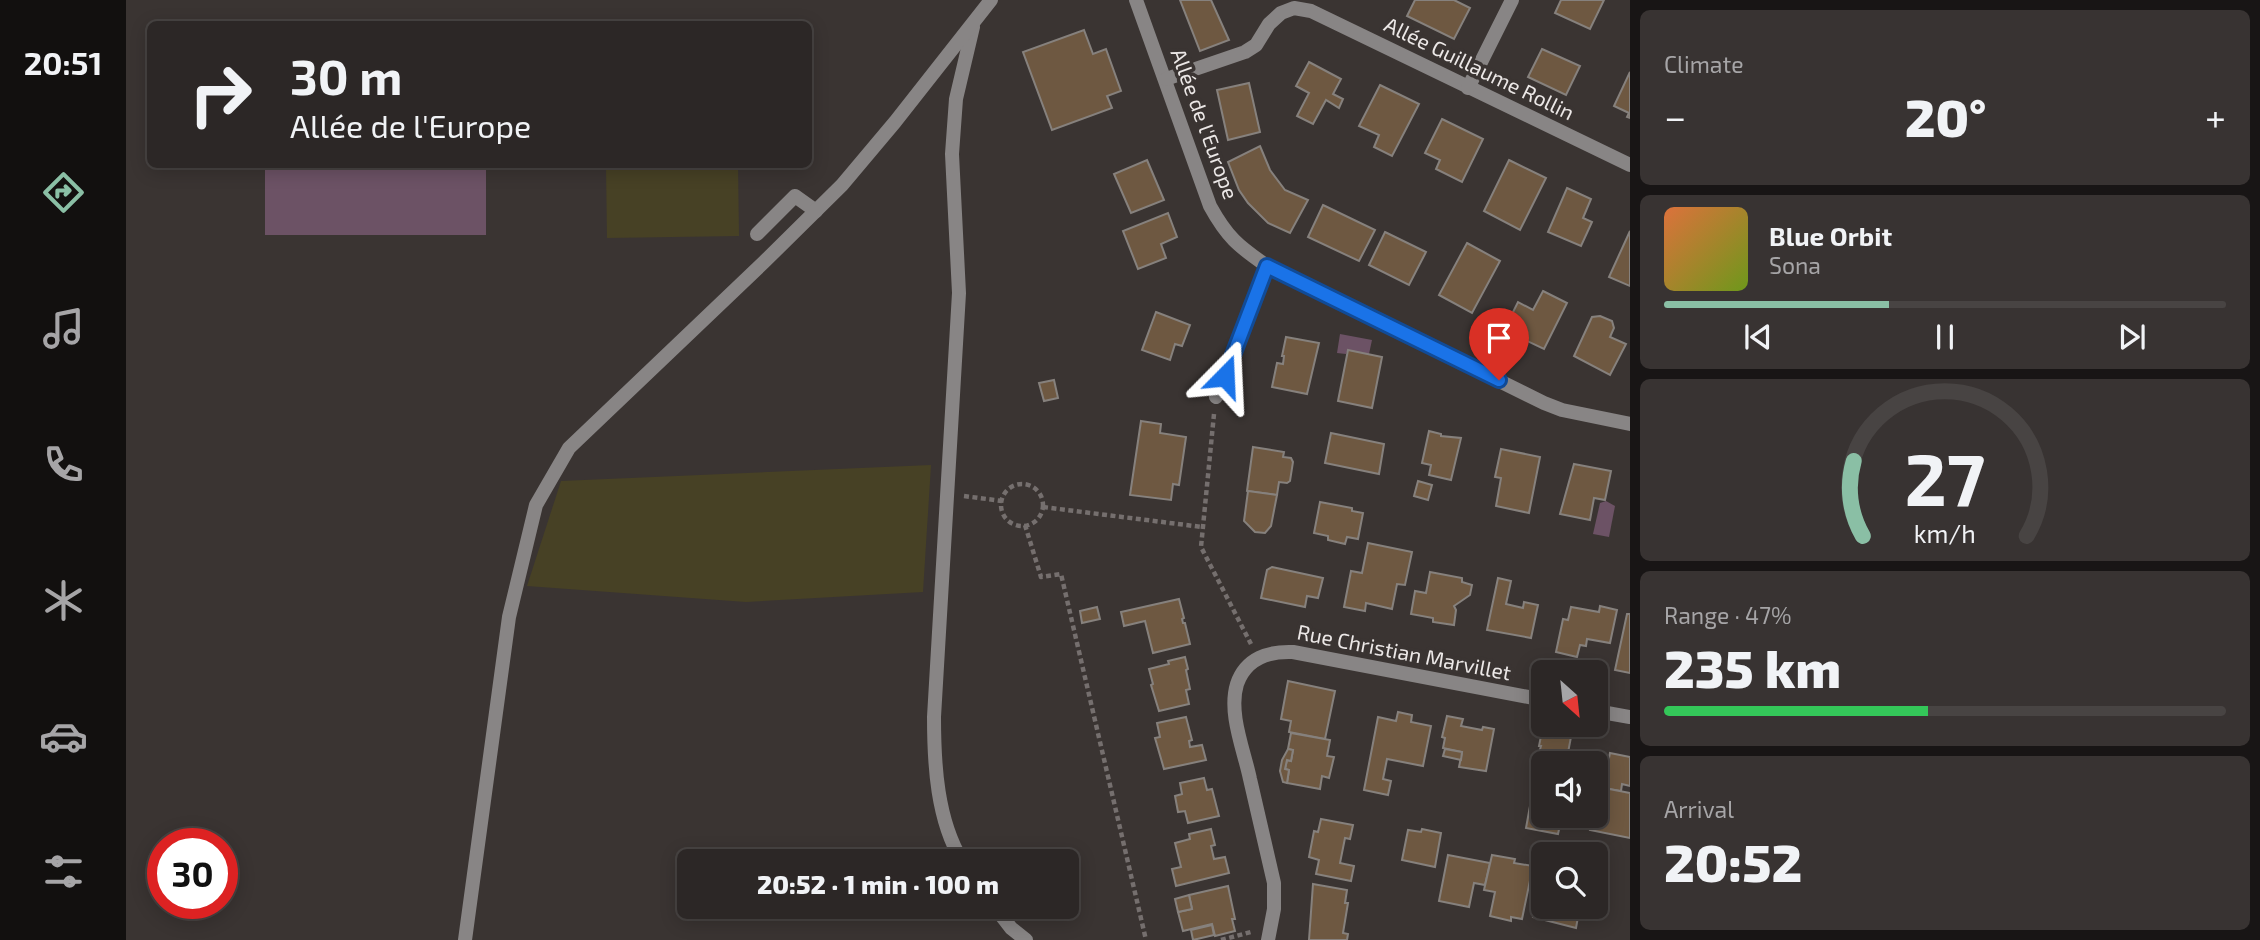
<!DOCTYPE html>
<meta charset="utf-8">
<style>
body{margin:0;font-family:"Exo 2",sans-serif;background:#383332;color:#f1f3f6;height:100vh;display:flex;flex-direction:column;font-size:26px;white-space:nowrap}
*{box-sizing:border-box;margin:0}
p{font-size:23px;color:#a6a5a7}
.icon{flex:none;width:38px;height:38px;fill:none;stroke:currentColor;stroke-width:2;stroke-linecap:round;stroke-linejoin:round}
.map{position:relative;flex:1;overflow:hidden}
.side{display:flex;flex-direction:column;gap:10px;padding:10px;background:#181515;width:630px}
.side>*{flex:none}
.hud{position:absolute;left:21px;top:21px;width:665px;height:147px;border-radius:10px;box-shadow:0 4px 18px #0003,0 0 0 2px #484443;background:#2c2726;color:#f1f3f6;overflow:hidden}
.needle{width:46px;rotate:153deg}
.controls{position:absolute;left:1405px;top:660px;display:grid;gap:14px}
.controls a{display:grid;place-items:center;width:77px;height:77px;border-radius:10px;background:#2c2726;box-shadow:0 4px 18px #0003,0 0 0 2px #484443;font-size:35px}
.speed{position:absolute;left:21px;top:828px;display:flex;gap:14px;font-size:35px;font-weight:700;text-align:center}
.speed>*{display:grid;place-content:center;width:91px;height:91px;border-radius:50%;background:#2c2726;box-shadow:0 4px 18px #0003,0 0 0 2px #484443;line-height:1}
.speed .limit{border:10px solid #d22;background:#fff;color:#111}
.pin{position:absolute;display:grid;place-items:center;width:60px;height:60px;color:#fff;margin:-72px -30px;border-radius:50% 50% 50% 0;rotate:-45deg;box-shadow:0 0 7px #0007}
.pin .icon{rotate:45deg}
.me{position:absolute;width:77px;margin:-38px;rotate:21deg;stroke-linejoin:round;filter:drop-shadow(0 0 5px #0008)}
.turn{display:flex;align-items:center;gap:24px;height:147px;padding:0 28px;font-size:32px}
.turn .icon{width:91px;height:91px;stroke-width:2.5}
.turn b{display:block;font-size:49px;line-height:60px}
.big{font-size:52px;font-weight:800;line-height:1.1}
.side .widget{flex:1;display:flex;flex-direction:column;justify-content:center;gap:10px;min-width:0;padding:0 24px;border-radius:10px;background:#383332}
.side .dial{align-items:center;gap:0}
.dial svg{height:182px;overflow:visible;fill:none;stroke:#484443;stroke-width:7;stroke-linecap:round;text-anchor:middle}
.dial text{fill:#f1f3f6;stroke:none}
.song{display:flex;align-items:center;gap:21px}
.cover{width:84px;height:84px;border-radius:10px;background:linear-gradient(135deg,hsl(20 70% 55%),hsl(80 70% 35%))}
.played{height:7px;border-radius:4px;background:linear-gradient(90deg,#8abfa5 40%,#484443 40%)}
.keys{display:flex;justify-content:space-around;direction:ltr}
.heat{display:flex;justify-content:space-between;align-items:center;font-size:38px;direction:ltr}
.charge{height:10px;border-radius:5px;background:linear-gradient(90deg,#34c759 47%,#484443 0)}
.trip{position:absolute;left:551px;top:849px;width:402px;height:70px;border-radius:10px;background:#2c2726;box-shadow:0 4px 18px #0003,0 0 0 2px #484443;font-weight:800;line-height:70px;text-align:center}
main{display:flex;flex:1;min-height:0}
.menu{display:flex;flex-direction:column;width:126px;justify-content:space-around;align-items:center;background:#12100f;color:#a6a5a7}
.menu .icon{width:49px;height:49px}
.menu .on{color:#8abfa5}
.menu b{font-size:32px;color:#f1f3f6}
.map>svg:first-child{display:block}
.green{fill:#474125}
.water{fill:#6c5265}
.building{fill:#6e5841;stroke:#86817d;stroke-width:2}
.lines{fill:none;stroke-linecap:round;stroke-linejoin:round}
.path{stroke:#756f6e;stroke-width:4.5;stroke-dasharray:5 3.5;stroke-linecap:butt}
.lane{stroke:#888585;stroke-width:14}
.street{stroke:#888585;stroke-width:14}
.route-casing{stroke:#114b97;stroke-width:18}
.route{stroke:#1a73e8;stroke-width:12}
.labels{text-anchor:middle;stroke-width:7;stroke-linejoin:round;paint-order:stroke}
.street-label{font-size:21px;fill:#ece8e7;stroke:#3a3432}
</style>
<main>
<nav class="menu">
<b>20:51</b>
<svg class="icon on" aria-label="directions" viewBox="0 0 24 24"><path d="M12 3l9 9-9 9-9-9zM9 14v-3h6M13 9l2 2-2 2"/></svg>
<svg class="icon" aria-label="music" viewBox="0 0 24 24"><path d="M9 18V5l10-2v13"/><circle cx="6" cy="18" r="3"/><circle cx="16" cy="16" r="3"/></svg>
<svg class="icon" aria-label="phone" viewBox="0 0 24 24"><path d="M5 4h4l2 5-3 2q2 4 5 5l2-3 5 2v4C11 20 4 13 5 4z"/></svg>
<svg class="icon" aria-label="climate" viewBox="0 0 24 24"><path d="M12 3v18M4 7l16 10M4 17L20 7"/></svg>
<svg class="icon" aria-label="car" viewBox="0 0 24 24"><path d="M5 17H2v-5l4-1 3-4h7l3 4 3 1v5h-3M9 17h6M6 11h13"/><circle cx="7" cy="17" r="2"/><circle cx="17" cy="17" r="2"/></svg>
<svg class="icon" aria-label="filters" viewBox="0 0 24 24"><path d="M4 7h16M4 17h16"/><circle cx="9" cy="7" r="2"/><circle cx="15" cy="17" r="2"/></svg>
</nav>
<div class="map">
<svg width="1504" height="940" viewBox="0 0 1504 940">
<rect width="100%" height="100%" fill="#3a3432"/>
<!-- green -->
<g class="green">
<path d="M 480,165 L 612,165 L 613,236 L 481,238 Z"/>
<path d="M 805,465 L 797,592 L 620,602 L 401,586 L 435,481 Z"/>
</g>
<!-- water -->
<g class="water">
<rect x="139" y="165" width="221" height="70"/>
<path d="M 1214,334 L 1246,340 L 1243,354 L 1222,350 L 1220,354 L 1211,353 Z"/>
<path d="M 1480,501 L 1489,506 L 1483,537 L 1467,534 L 1474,503 Z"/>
</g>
<!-- building -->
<g class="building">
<path d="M 1054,0 L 1085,0 L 1103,40 L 1074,51 Z"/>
<path d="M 1289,0 L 1328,0 L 1344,8 L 1328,39 L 1281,16 Z"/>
<path d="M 1435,0 L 1478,0 L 1464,29 L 1429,13 Z"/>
<path d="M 958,30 L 967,54 L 980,49 L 995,91 L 981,96 L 986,108 L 926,130 L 897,52 Z"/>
<path d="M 1416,49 L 1454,66 L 1440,95 L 1402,77 Z"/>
<path d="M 1183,62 L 1215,79 L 1207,94 L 1217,99 L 1213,108 L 1200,100 L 1187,124 L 1171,116 L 1183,93 L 1170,86 Z"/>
<path d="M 1504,72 L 1504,118 L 1501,117 L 1503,113 L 1488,106 Z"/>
<path d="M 1123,83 L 1134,132 L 1102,140 L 1091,90 Z"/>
<path d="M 1254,85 L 1293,104 L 1266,156 L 1248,147 L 1253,135 L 1233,126 Z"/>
<path d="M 1316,119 L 1357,139 L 1336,182 L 1310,169 L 1314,160 L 1299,153 Z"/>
<path d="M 1134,146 L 1144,170 L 1159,190 L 1182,200 L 1164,233 L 1142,223 L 1122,203 L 1113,190 L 1102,162 Z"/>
<path d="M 1021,160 L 1038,200 L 1005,213 L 988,174 Z"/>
<path d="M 1383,160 L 1420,178 L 1394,230 L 1358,211 Z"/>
<path d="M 1441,188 L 1465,199 L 1457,218 L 1466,222 L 1455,246 L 1422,232 Z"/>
<path d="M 1197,205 L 1249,230 L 1233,261 L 1182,237 Z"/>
<path d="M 1042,213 L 1051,237 L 1035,244 L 1040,258 L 1012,269 L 997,231 Z"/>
<path d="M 1504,231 L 1504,286 L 1483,277 Z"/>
<path d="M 1259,232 L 1300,252 L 1283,285 L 1243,265 Z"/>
<path d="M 1341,243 L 1374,261 L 1346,313 L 1313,295 Z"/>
<path d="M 1417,291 L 1441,303 L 1418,349 L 1378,330 L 1392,302 L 1407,310 Z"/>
<path d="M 1030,312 L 1064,325 L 1056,346 L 1049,344 L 1044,360 L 1016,350 Z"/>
<path d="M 1474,316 L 1486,321 L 1488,328 L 1484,337 L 1500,344 L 1484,375 L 1448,356 L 1466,317 Z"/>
<path d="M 1160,337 L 1193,343 L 1181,394 L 1146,387 L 1151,363 L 1157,364 L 1158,356 L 1156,356 Z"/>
<path d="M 1222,350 L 1256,357 L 1246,408 L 1212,401 Z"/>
<path d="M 928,380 L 932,398 L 918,401 L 913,383 Z"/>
<path d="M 1015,421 L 1035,424 L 1034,433 L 1060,437 L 1053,485 L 1047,484 L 1045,500 L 1004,495 Z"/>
<path d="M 1303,431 L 1315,434 L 1315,436 L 1335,438 L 1325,480 L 1303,475 L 1305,465 L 1296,463 Z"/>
<path d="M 1205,433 L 1258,444 L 1253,474 L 1199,463 Z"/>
<path d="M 1127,447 L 1158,452 L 1157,457 L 1165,458 L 1167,462 L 1164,481 L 1161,483 L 1153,482 L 1151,495 L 1121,491 Z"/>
<path d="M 1375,449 L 1414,457 L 1403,513 L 1370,506 L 1375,478 L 1369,477 Z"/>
<path d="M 1448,464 L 1485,471 L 1479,500 L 1468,498 L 1464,520 L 1434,514 Z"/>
<path d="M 1292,481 L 1306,485 L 1302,500 L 1288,496 Z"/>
<path d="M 1122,491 L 1151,495 L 1145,526 L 1139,533 L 1129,532 L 1118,521 Z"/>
<path d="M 1194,502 L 1226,508 L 1226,511 L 1237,513 L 1232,539 L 1221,537 L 1219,544 L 1202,540 L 1202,536 L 1188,533 Z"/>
<path d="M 1242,543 L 1286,552 L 1279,585 L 1271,584 L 1266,609 L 1240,603 L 1239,611 L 1218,607 L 1225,571 L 1236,573 Z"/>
<path d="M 1146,567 L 1197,578 L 1192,598 L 1181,596 L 1179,607 L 1135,598 L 1141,570 Z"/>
<path d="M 1304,572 L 1336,578 L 1336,582 L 1346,585 L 1344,595 L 1328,606 L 1330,610 L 1328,625 L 1307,622 L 1307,618 L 1285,614 L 1289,591 L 1300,593 Z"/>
<path d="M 1372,578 L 1385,581 L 1380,604 L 1397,608 L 1398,602 L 1412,605 L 1405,638 L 1361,630 Z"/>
<path d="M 1053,599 L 1058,618 L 1056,619 L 1057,623 L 1059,623 L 1064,644 L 1027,653 L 1019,621 L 998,626 L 995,612 Z"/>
<path d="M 1474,606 L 1491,610 L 1484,643 L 1461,639 L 1460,646 L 1454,645 L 1451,657 L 1430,652 L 1437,619 L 1442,620 L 1445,607 L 1473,612 Z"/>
<path d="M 971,607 L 974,619 L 956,623 L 954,611 Z"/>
<path d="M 1501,614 L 1504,614 L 1504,673 L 1489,670 Z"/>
<path d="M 1059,657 L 1062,669 L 1060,670 L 1064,689 L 1060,690 L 1063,704 L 1033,711 L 1025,685 L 1027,684 L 1023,669 L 1043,664 L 1042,661 Z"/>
<path d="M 1162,681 L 1209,691 L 1199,739 L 1163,732 L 1165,721 L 1155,719 Z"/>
<path d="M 1272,712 L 1286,715 L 1285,722 L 1305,726 L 1297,766 L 1261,759 L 1257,779 L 1265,781 L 1262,795 L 1238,790 L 1252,717 L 1270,721 Z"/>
<path d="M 1321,716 L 1337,719 L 1335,726 L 1356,730 L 1357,727 L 1368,729 L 1360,771 L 1333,767 L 1336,752 L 1317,748 L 1319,738 L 1316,737 Z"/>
<path d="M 1060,717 L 1066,740 L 1063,741 L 1064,747 L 1076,745 L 1080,760 L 1038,769 L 1029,738 L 1034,737 L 1031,723 Z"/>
<path d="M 1416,731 L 1445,737 L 1440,763 L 1418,763 L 1418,776 L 1407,774 L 1415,746 L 1413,746 Z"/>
<path d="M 1165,733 L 1204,740 L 1201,756 L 1208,757 L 1203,778 L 1196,776 L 1194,789 L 1161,783 L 1163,770 L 1159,769 L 1161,760 L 1165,761 L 1167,750 L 1162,749 Z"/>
<path d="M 1162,749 L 1167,750 L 1165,761 L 1161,760 L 1159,769 L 1163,770 L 1161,783 L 1157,782 L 1154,771 L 1156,760 Z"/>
<path d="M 1319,749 L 1336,752 L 1335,760 L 1317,756 Z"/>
<path d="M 1484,753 L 1504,757 L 1504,786 L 1496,784 L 1495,791 L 1477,788 Z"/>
<path d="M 1078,778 L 1081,790 L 1086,789 L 1093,816 L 1062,823 L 1059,811 L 1052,812 L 1049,796 L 1056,794 L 1054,783 Z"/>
<path d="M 1408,787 L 1418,789 L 1418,816 L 1436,816 L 1432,834 L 1400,828 L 1404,806 L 1406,806 Z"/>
<path d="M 1478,788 L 1504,793 L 1504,838 L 1464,830 L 1467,816 L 1470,816 L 1471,798 L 1476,799 Z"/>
<path d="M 1195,819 L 1227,825 L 1224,839 L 1219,838 L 1214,863 L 1228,866 L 1225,881 L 1190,874 L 1193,860 L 1183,857 L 1188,831 L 1192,832 Z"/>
<path d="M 1085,829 L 1089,845 L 1085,846 L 1088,859 L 1099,857 L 1103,873 L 1050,886 L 1046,869 L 1055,867 L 1049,843 L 1064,839 L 1063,834 Z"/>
<path d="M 1296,829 L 1315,833 L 1309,867 L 1276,860 L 1282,830 L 1295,832 Z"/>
<path d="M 1322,855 L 1364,863 L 1359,885 L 1348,883 L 1343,907 L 1313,901 Z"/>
<path d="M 1366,855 L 1389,859 L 1388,863 L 1407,866 L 1396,919 L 1385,917 L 1385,921 L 1364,916 L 1369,892 L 1358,890 Z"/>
<path d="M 1187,884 L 1221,890 L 1219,903 L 1222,903 L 1217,933 L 1222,934 L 1221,940 L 1183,940 Z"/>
<path d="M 1102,886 L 1109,919 L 1106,919 L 1109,931 L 1089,936 L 1086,924 L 1057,931 L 1052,912 L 1066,909 L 1063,895 Z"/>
<path d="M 1413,888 L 1418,888 L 1418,906 L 1454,906 L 1450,928 L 1407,917 Z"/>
<path d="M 1063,895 L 1066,909 L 1052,912 L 1049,899 Z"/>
<path d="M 1086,925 L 1088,935 L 1067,940 L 1065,930 Z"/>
</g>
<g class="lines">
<!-- path -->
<g class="path">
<path d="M 1088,414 L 1075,547 L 1125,644"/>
<circle cx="896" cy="505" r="21"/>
<path d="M 838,496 L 876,501"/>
<path d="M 917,507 L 1076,527"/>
<path d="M 899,525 L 915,577 L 935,574 L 1020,940"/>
<path d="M 1095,940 L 1125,932"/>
</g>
<!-- lane -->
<path class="lane" d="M 631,234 L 669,196 L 690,211"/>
<!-- street -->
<g class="street">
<path d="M 1010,0 L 1084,206 C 1101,237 1112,246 1141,266 L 1418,403 L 1436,410 L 1504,424"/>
<path d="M 1040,79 L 1119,52 L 1130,45 L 1143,24 L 1155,13 L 1168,8 L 1185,11 L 1504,165"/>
<path d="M 1342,88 L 1386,0"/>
<path d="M 1090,397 L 1141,266"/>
<path d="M 1470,711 L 1504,717"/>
<path d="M 836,861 C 811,820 808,765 808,717 L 833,293 L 826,154 L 830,99 L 847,27"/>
<path d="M 868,906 L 885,928 L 900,940"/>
<path d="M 339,940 L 383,617 L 410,505 L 443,448 L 638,262 L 716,185 L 769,122 L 865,0"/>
<path d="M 1142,940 L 1148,909 L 1148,883 C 1140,848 1132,814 1124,779 C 1118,750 1102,713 1111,684 C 1120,658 1143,651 1167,652 L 1418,700"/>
</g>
</g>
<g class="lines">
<defs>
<path id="route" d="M 1099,376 L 1141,266 L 1373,380"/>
</defs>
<!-- route casing -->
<use href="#route" class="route-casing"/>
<!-- route -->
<use href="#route" class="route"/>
</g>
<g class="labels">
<!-- street labels -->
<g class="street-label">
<text transform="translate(1353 69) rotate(26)" y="7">Allée Guillaume Rollin</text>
<text transform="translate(1078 124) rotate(70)" y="7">Allée de l'Europe</text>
<text transform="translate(1278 653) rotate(11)" y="7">Rue Christian Marvillet</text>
</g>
</g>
</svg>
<div class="controls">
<a><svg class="needle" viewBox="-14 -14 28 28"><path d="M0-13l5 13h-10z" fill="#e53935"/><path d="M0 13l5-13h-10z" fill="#a6a5a7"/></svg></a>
<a><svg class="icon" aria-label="sound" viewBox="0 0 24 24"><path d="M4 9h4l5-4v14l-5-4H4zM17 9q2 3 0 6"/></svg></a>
<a><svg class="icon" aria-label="search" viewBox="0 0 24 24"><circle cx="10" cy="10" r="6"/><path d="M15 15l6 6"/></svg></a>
</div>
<div class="speed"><div class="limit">30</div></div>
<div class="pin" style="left:1373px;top:380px;background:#d93025"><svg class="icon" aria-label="arrive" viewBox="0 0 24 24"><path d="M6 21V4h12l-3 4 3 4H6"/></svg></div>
<svg class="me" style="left:1099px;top:376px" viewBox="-20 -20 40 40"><path d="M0-17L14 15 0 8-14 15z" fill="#1a73e8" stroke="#fff" stroke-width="4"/></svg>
<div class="trip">20:52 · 1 min · 100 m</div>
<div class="hud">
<div class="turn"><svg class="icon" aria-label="right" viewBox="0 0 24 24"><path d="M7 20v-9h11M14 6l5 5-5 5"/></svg><div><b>30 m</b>Allée de l'Europe</div></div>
</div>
</div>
<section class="side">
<div class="widget"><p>Climate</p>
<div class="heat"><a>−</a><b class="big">20°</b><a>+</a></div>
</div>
<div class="widget">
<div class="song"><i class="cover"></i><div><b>Blue Orbit</b><p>Sona</p></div></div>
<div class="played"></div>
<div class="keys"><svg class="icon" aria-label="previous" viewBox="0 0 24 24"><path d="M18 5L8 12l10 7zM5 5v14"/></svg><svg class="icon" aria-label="pause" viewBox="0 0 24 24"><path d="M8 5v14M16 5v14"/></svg><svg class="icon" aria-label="next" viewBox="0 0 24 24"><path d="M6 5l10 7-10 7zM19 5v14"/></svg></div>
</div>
<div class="widget dial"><svg viewBox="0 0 100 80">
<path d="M14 69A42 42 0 1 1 86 69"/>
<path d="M14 69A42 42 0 0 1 10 36" stroke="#8abfa5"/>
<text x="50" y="56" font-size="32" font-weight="700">27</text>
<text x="50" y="72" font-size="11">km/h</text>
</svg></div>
<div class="widget"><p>Range · 47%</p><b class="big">235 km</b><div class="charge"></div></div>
<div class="widget"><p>Arrival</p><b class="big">20:52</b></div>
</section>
</main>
